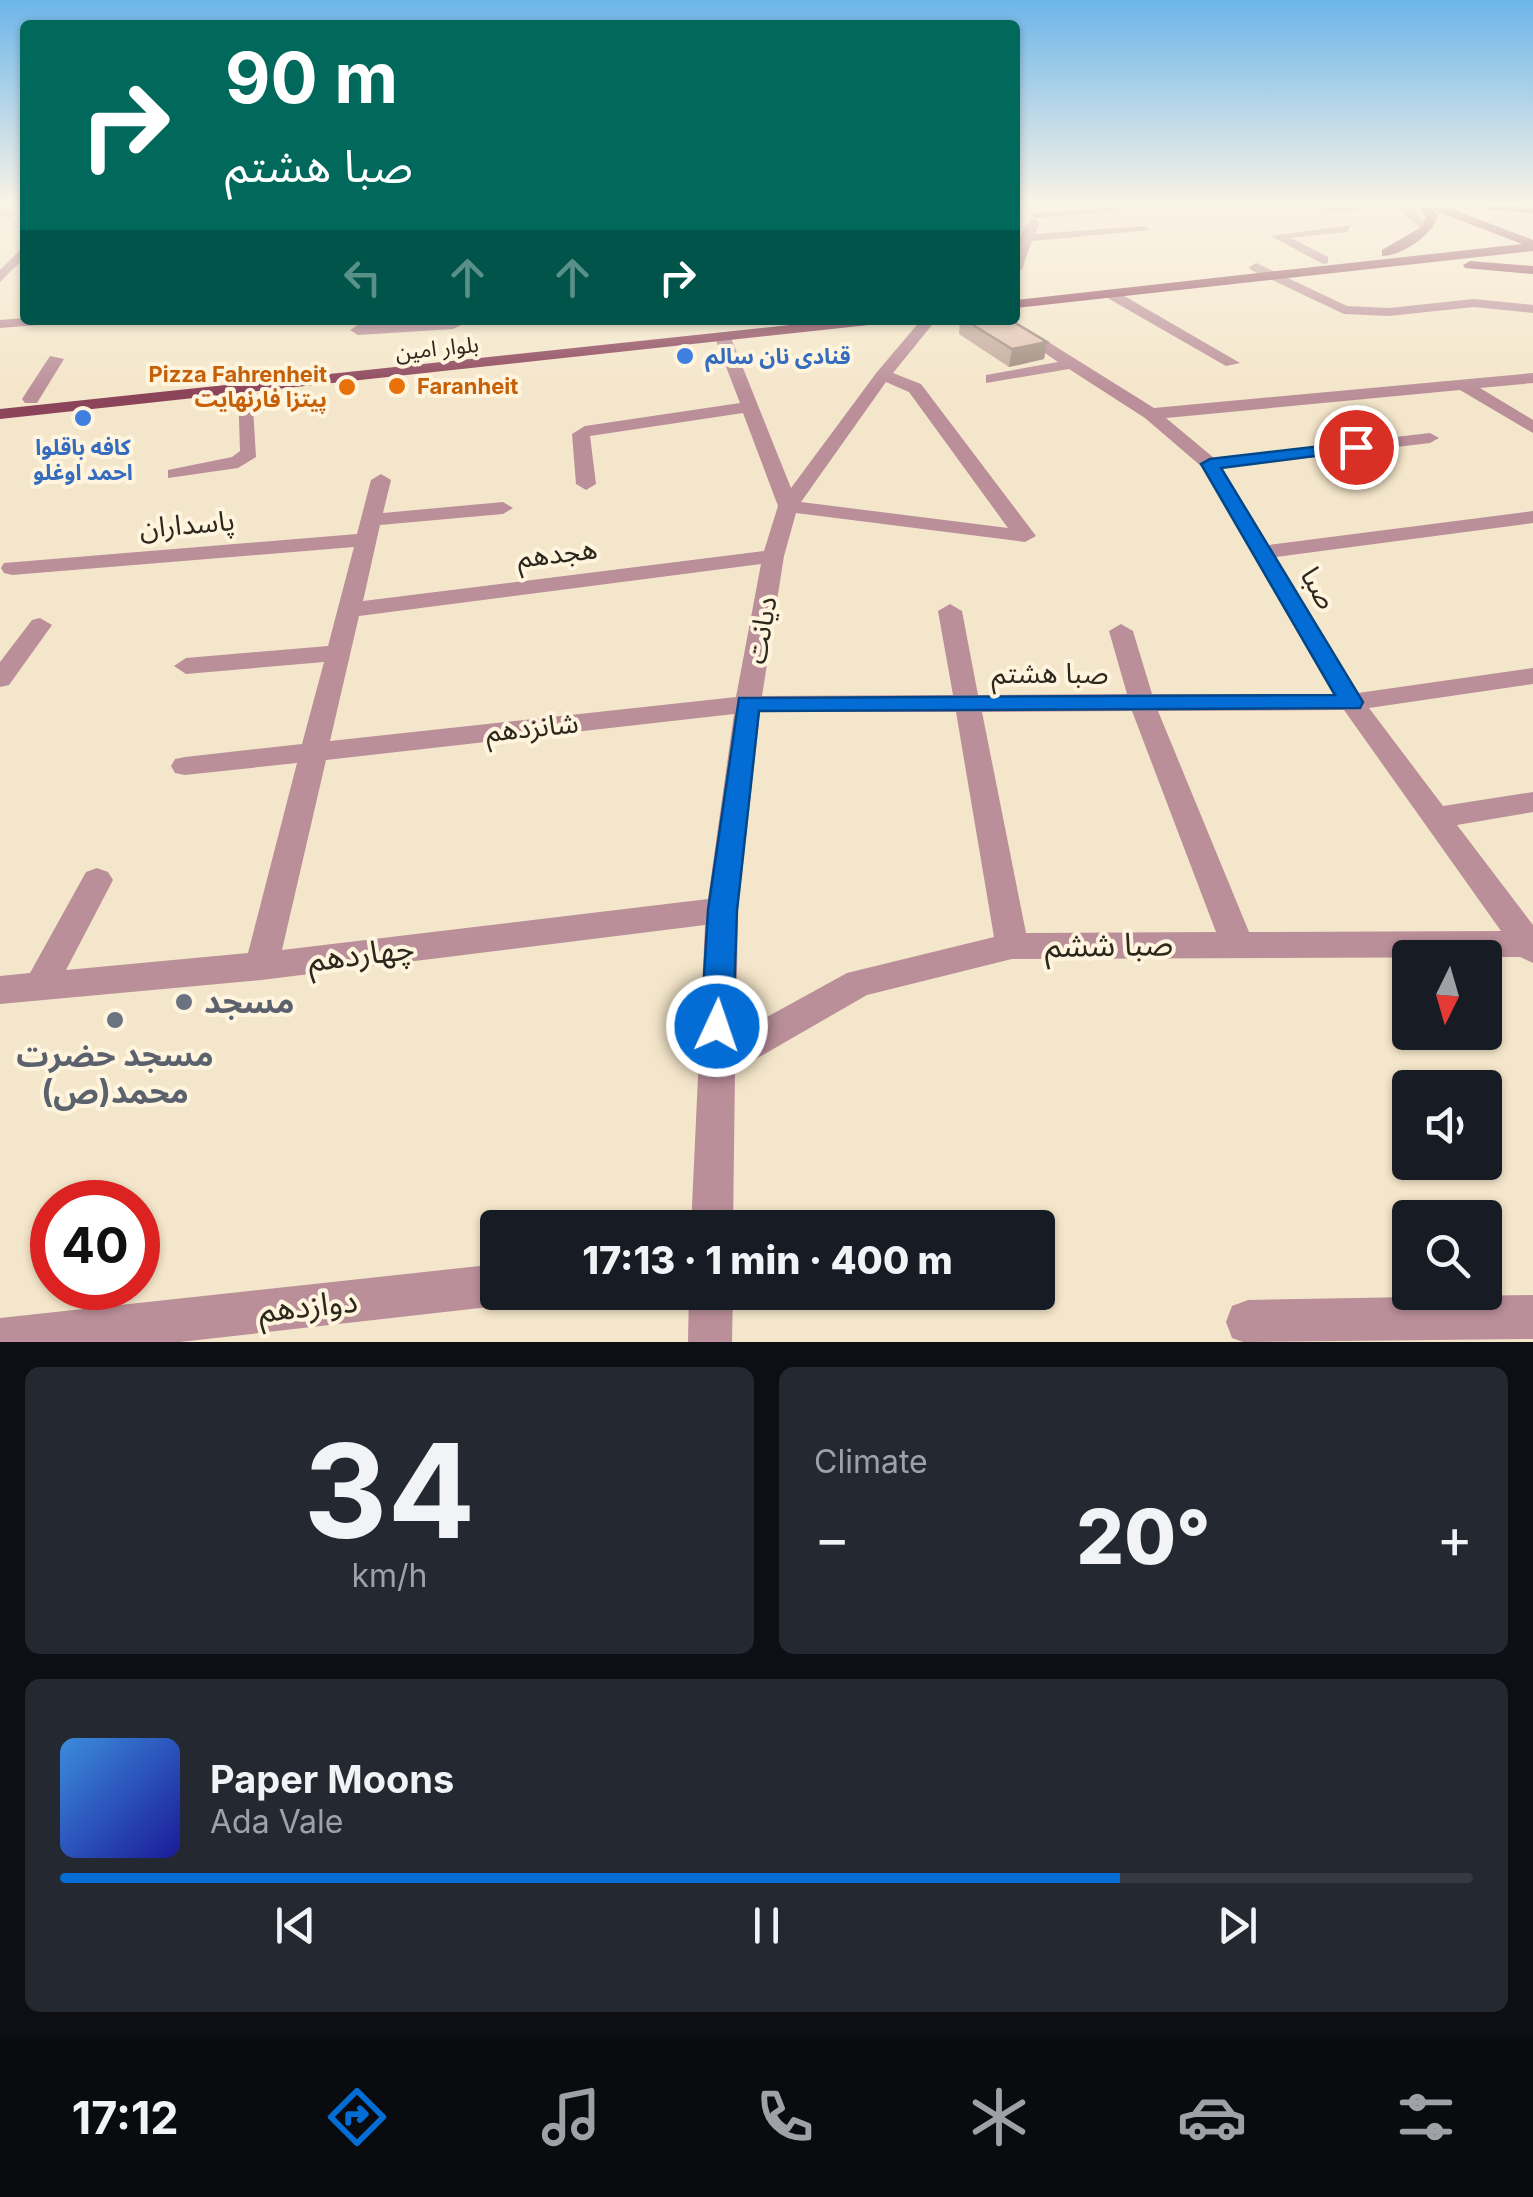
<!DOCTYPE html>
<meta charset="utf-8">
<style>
body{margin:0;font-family:Inter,"Noto Sans Arabic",sans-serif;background:#242831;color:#f1f3f6;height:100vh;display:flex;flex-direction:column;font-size:38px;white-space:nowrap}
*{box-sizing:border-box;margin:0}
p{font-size:32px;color:#9ea1a6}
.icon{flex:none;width:55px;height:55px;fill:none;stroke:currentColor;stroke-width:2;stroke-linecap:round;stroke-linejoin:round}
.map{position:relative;height:1342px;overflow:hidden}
.drawer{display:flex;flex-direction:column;gap:25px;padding:25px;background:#0d0f14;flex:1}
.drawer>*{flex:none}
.hud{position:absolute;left:20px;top:20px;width:1000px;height:305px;border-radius:10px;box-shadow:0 2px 8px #0004;background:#00695c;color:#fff;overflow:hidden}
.needle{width:65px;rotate:185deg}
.fabs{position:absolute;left:1392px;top:940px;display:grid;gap:20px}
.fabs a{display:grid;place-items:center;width:110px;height:110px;border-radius:10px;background:#171b24;box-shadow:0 2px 8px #0004;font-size:50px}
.speed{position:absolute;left:30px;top:1180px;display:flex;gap:20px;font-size:50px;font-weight:700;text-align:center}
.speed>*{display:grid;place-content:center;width:130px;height:130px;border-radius:50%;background:#171b24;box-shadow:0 2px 8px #0004;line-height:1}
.speed .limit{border:15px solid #d22;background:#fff;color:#111}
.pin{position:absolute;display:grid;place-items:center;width:85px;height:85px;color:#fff;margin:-42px;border:5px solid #fff;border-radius:50%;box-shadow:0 2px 10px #0007}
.me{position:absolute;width:110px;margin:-55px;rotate:3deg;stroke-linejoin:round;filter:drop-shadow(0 0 8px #0008)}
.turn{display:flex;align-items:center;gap:35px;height:210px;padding:0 40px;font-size:45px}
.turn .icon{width:130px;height:130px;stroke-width:2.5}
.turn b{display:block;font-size:70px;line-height:85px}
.lanes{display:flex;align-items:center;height:95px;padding:0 40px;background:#0003;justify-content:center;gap:50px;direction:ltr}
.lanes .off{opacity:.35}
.big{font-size:75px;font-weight:800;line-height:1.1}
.drawer .tile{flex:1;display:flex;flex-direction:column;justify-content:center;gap:15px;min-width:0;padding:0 35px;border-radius:15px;background:#242831}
.drawer .dial{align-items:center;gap:0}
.dial b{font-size:130px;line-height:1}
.song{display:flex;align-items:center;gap:30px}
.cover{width:120px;height:120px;border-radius:15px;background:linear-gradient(135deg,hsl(210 70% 55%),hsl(240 70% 35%))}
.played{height:10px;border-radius:5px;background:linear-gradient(90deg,#036dd5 75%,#363941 75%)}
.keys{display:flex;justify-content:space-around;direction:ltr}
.heat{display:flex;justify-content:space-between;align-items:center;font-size:55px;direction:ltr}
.drawer .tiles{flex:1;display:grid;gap:25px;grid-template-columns:1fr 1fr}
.tile:last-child{grid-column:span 2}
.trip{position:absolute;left:480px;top:1210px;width:575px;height:100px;border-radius:10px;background:#171b24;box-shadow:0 2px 8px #0004;font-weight:800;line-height:100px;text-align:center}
.menu{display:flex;height:160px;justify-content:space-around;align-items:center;background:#090b0e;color:#9ea1a6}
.menu .icon{width:70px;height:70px}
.menu .current{color:#036dd5}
.menu b{font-size:45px;color:#f1f3f6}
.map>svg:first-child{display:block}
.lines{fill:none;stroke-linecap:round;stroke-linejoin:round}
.minor{fill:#ba8f9a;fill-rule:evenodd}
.major{fill:#8c445b;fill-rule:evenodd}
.wall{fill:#c4aa9d}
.shaded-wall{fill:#a08b7f}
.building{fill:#e4c6b6;stroke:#a08b7f;stroke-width:2.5}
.route{fill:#036dd5;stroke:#02478a;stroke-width:2.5}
.shop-dot{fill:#3f7fe0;stroke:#fff4dd;stroke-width:4}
.food-dot{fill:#e8710a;stroke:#fff4dd;stroke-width:4}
.worship-dot{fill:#6b7280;stroke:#fff4dd;stroke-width:4}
.labels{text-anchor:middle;stroke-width:8;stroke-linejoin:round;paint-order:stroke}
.far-street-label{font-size:22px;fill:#2d281d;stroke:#fff4dd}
.far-shop-label{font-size:22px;font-weight:bold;fill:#366cbe;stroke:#fff4dd;text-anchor:start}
.far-food-label{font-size:22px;font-weight:bold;fill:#c56008;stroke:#fff4dd;text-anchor:end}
.street-label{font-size:28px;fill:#2d281d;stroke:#fff4dd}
.near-street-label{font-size:32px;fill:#2d281d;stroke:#fff4dd}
.near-worship-label{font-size:32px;font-weight:bold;fill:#5b616d;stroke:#fff4dd;text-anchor:start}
</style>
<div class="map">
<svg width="1533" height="1342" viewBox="0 0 1533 1342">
<rect width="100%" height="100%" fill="#f4e6ca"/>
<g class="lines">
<!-- minor -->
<g class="minor">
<path d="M 1145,204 L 1208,204 L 1035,218 L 1029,214 Z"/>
<path d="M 1392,204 L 1405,204 L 1434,228 L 1424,231 Z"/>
<path d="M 0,208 L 16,214 L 10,218 L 0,215 Z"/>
<path d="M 1033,218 L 1039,222 L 1035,234 L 1144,226 L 1150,230 L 1032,241 L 1022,269 L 1015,273 C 1015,254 1018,230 1033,218 Z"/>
<path d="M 1351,225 L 1347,232 L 1291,238 L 1328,257 L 1328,263 L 1323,264 L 1271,236 Z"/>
<path d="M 25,245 L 25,257 L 0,282 L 0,270 Z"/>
<path d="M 1256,263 L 1347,306 L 1389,308 L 1474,299 L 1533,305 L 1533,313 L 1474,307 L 1389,316 L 1344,314 L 1251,270 L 1249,267 Z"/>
<path d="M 1104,290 L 1114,290 L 1240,363 L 1226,366 L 1104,296 Z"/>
<path d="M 25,318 L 25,320 L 57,320 L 50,324 L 0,328 L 0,320 Z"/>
<path d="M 471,320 L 453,329 L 358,335 L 350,330 L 358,325 Z"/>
<path d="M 921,320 L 936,320 L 893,373 L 921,384 L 1036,536 L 1025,542 L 796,513 L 784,556 L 762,696 L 953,695 L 938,611 L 950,604 L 962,611 L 978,695 L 1127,694 L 1109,631 L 1121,624 L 1133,631 L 1152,694 L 1333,694 L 1202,467 L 1145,418 L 1069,369 L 986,383 L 986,375 L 1058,362 L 996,320 L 1013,320 L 1154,408 L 1533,373 L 1533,383 L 1480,388 L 1533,420 L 1533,433 L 1460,390 L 1166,418 L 1214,458 L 1430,433 L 1439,438 L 1430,443 L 1222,468 L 1269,545 L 1533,511 L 1533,523 L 1276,557 L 1358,693 L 1533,668 L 1533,684 L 1369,708 L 1443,806 L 1533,792 L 1533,812 L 1457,825 L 1533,925 L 1533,963 L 1520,957 L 1012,959 L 867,995 L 735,1071 L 733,1228 L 691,1228 L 705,925 L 261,980 L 0,1004 L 0,976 L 30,973 L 86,872 L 97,868 L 108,872 L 113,880 L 66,970 L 248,953 L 297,763 L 185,775 L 175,773 L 171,766 L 175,759 L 185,757 L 302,744 L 324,662 L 186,674 L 174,666 L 186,658 L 328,646 L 354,547 L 12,575 L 4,573 L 1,568 L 4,563 L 357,534 L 371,480 L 381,474 L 391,480 L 383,513 L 503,502 L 513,508 L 503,514 L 380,525 L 363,601 L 764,551 L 778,506 L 743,413 L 590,436 L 596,484 L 586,490 L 576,484 L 572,434 L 585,426 L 740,403 L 715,338 L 723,333 L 731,338 L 791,488 L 877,372 ZM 886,382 L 909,392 L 1008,528 L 801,502 ZM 761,564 L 736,697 L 330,741 L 359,616 ZM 1344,710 L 1501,931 L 1249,932 L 1158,711 ZM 1132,711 L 1216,932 L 1026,933 L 982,712 ZM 760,712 L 956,712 L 994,937 L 847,973 L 736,1034 L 738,910 ZM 734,714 L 708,899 L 282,950 L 326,760 Z"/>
<path d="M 50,356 L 64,359 L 37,403 L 25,403 L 22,399 Z"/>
<path d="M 238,387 L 252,391 L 256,457 L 238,468 L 168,478 L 168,470 L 232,457 L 240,451 Z"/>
<path d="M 40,618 L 52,625 L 9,685 L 0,687 L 0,662 L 32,620 Z"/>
<path d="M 498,1264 L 498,1292 L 516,1292 L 513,1300 L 498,1306 L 180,1342 L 0,1342 L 0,1318 Z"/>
<path d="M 689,1292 L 733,1292 L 732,1342 L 688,1342 Z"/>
<path d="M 1533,1295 L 1533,1339 L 1243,1342 L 1232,1338 L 1226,1322 L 1232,1306 L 1248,1300 Z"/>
</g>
<!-- major -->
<g class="major">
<path d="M 1416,204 L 1438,204 L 1533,240 L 1533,251 L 1015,308 L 1015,300 L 1522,244 L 1433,210 L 1438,216 C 1432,235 1402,256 1382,256 L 1382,250 L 1423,226 L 1426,216 Z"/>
<path d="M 1450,204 L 1533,207 L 1533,213 L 1456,207 Z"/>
<path d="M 1470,261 L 1533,266 L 1533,274 L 1465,268 L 1463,265 Z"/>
<path d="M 836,320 L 885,320 L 878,324 L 0,419 L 0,409 Z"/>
</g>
</g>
<!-- wall -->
<g class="wall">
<path d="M 1305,204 L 1377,204 L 1375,208 L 1327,213 Z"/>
<path d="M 960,320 L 1010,320 L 1047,342 L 1044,359 L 1009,367 L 959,334 Z"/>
</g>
<!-- shaded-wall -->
<g class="shaded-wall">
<path d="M 1329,204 L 1377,204 L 1375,208 L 1327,213 Z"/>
<path d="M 1047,342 L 1044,359 L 1009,367 L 1012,349 Z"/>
</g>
<!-- building -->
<path class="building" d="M 965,320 L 1010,320 L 1047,342 L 1012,349 Z"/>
<!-- sky -->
<linearGradient id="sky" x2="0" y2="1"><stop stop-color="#6cb5e9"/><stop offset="0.52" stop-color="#faf4e7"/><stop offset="1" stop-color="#faf4e7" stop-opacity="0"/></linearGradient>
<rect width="1533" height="392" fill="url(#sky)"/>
<!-- route -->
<path class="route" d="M 1356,442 L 1365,447 L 1362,450 L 1221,468 L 1363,702 L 1360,708 L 759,711 L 737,910 L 733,1026 L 728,1036 L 717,1040 L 705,1036 L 701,1026 L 708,910 L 739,698 L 1335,695 L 1201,464 L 1210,459 Z"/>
<!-- markers -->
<g class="shop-dot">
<circle cx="685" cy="356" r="10"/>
<circle cx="83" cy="418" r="10"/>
</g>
<g class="food-dot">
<circle cx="397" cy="386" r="10"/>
<circle cx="347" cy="387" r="10"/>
</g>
<g class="worship-dot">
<circle cx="184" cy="1002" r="10"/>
<circle cx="115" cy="1020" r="10"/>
</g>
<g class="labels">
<!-- far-street labels -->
<g class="far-street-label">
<text transform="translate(437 348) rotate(-6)" y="8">بلوار امین</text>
</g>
<!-- far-shop labels -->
<g class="far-shop-label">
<text x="705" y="364">قنادی نان سالم</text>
<text x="83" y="455" text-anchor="middle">کافه باقلوا<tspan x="83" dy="25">احمد اوغلو</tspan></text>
</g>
<!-- far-food labels -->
<g class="far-food-label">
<text x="327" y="382">Pizza Fahrenheit<tspan x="327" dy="25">پیتزا فارنهایت</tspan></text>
<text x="417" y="394" text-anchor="start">Faranheit</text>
</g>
<!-- street labels -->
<g class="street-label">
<text transform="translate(187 524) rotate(-5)" y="10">پاسداران</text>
<text transform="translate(557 553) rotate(-7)" y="10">هجدهم</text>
<text transform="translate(1319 588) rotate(60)" y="10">صبا</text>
<text transform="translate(761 630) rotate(-80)" y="10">دیانت</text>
<text x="1050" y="683">صبا هشتم</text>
<text transform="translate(532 727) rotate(-6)" y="10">شانزدهم</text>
</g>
<!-- near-street labels -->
<g class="near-street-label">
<text transform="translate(1109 945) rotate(-1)" y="11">صبا ششم</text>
<text transform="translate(361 954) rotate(-7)" y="11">چهاردهم</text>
<text transform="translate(308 1306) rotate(-6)" y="11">دوازدهم</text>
</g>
<!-- near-worship labels -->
<g class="near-worship-label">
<text x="204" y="1013">مسجد</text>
<text x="115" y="1066" text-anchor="middle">مسجد حضرت<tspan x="115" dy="37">محمد(ص)</tspan></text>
</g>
</g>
</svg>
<div class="fabs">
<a><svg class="needle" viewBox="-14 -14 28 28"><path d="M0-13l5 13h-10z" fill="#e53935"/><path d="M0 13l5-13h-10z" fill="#9ea1a6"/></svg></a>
<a><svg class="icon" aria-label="sound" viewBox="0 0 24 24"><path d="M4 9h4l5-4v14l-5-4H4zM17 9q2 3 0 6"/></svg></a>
<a><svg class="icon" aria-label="search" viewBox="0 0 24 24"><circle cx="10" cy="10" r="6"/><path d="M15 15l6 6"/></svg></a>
</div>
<div class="speed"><div class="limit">40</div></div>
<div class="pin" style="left:1356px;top:447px;background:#d93025"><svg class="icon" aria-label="arrive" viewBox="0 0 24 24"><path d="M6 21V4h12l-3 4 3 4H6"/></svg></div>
<svg class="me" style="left:717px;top:1026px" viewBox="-20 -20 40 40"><circle r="17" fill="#036dd5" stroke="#fff" stroke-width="3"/><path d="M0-11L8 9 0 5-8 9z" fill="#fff"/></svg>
<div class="trip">17:13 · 1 min · 400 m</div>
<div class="hud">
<div class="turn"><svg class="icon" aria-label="right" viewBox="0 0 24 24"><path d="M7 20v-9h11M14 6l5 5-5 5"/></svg><div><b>90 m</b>صبا هشتم</div></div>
<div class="lanes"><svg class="icon off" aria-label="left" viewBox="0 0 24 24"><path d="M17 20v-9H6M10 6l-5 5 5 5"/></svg><svg class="icon off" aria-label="ahead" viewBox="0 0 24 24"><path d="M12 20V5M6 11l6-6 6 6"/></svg><svg class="icon off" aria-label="ahead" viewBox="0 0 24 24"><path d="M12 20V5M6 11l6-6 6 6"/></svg><svg class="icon" aria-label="right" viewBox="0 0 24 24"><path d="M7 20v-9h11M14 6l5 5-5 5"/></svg></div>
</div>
</div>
<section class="drawer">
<div class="tiles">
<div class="tile dial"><b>34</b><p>km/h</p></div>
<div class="tile"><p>Climate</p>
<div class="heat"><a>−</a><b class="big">20°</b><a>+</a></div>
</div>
<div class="tile">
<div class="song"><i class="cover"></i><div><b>Paper Moons</b><p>Ada Vale</p></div></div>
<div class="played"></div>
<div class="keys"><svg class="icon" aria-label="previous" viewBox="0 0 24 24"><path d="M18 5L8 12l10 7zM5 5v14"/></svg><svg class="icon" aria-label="pause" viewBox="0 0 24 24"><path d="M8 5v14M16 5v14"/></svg><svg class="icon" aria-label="next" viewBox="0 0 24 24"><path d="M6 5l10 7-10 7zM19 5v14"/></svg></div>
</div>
</div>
</section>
<nav class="menu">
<b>17:12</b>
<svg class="icon current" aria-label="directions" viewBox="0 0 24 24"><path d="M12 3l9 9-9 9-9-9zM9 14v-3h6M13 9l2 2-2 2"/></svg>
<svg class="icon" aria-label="music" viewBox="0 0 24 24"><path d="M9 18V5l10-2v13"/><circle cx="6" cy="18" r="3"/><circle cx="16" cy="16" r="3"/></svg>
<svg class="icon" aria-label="phone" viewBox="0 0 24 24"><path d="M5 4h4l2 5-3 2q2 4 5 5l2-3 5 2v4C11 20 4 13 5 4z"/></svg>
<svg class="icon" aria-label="climate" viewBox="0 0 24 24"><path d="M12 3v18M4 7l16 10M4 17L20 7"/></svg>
<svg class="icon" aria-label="car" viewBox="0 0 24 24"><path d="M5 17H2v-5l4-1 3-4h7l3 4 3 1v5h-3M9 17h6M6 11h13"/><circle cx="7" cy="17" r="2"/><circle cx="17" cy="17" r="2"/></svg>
<svg class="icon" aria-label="filters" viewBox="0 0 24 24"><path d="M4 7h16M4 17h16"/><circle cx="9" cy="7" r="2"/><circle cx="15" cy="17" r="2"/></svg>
</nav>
